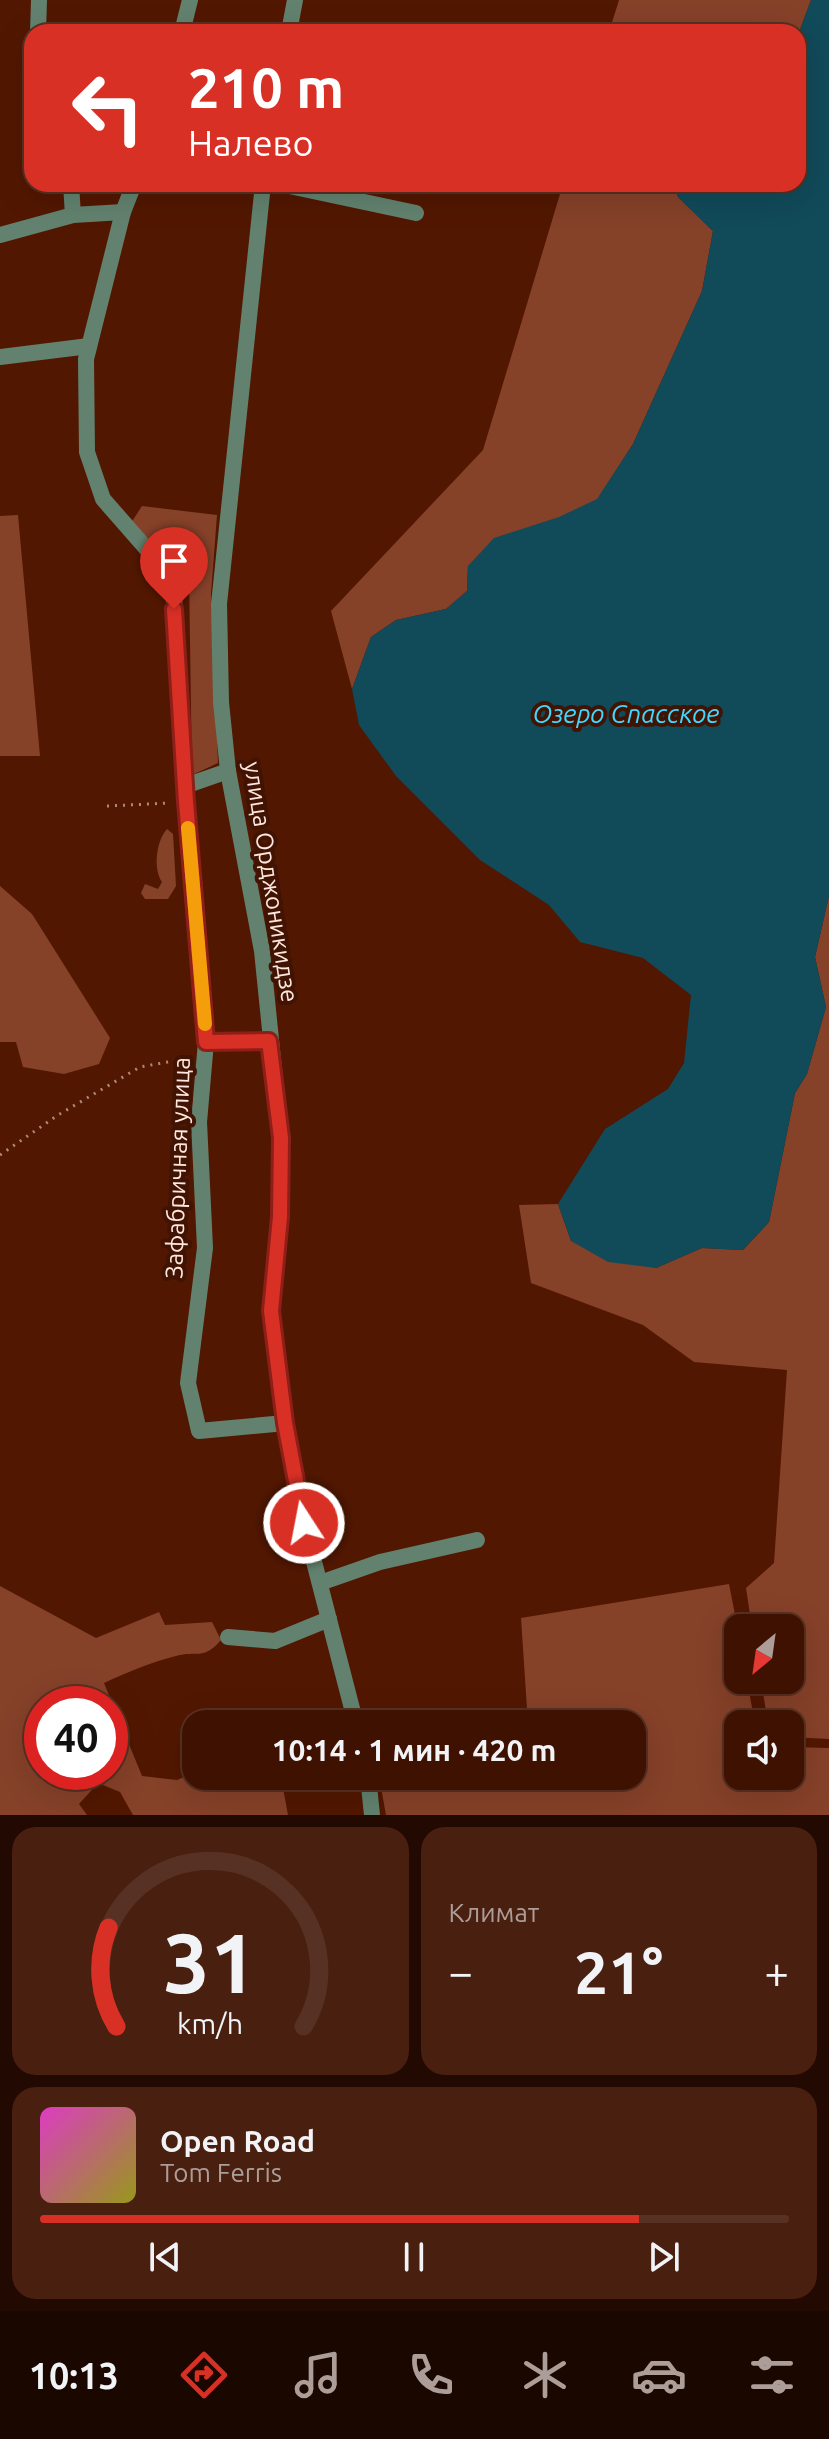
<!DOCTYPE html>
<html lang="ru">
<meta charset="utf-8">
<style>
body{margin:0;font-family:Ubuntu,sans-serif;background:#491f10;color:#f1f3f6;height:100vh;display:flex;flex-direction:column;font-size:30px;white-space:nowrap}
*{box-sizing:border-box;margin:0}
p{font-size:26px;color:#ad9d99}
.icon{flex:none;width:44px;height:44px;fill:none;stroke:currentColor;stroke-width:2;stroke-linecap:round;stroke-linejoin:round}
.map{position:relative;height:1815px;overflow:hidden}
.details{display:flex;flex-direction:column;gap:12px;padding:12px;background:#220901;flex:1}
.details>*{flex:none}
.banner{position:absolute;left:24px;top:24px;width:782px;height:168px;border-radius:24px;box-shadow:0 8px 32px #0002,0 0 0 2px #573123;background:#d93025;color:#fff;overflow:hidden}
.needle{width:52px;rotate:209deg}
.controls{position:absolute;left:724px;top:1614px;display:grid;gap:16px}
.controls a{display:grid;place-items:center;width:80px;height:80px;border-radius:16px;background:#3e1101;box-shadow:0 8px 32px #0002,0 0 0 2px #573123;font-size:40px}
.speed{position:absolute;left:24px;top:1686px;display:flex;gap:16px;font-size:40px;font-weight:700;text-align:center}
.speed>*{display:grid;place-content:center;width:104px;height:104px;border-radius:50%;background:#3e1101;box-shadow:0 8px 32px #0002,0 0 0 2px #573123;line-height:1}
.speed .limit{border:12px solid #d22;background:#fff;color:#111}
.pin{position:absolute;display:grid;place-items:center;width:68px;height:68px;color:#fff;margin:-82px -34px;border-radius:50% 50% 50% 0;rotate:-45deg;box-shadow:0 0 8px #0007}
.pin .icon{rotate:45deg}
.me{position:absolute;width:88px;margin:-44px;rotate:349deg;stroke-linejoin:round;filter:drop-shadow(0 0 6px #0008)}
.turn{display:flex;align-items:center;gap:28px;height:168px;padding:0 32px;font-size:36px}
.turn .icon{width:104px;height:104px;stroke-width:2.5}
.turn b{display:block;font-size:56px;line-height:68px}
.big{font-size:60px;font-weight:700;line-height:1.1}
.details .card{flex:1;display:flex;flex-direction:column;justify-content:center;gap:12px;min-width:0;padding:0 28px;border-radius:24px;background:#491f10}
.details .dial{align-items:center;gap:0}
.dial svg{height:208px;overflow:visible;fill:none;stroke:#573123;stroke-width:7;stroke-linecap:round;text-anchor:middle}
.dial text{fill:#f1f3f6;stroke:none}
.song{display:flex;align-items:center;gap:24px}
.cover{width:96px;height:96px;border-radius:12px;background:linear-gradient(135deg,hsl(310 70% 55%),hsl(60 70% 35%))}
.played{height:8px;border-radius:4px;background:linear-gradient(90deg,#d93025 80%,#573123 80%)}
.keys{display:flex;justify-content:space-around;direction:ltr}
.heat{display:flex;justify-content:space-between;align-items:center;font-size:44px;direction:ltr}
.details .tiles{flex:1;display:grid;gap:12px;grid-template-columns:1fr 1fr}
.card:last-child{grid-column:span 2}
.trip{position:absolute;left:182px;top:1710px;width:464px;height:80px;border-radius:24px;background:#3e1101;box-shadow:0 8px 32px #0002,0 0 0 2px #573123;font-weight:700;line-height:80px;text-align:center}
.tab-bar{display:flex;height:128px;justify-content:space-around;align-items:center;background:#190700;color:#ad9d99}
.tab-bar .icon{width:56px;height:56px}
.tab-bar .on{color:#d93025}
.tab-bar b{font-size:36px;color:#f1f3f6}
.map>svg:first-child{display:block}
.green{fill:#864129;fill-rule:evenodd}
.water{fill:#114a59}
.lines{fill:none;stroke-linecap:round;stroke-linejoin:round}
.path{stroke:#b0887a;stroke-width:3;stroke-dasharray:2 6;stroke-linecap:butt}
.minor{stroke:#62826f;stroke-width:16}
.route-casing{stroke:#8d1f18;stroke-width:20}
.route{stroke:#d93025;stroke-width:14}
.slow{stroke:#f59e0b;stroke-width:14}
.labels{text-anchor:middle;stroke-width:8;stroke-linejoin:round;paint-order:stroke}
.street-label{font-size:24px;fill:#ffe7df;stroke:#401303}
.water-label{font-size:26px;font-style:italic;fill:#42d7fe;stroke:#401303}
</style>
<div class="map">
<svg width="829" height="1815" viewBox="0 0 829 1815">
<rect width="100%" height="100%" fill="#521701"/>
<!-- green -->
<g class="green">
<path d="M 619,0 L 811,0 L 798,35 L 798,32 L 609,32 Z"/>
<path d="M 563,184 L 673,184 L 678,197 L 713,231 L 702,291 L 633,444 L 597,500 L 468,566 L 467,591 L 446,609 L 396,620 L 371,637 L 352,689 L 331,611 L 483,450 Z"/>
<path d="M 142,506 L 217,515 L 211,594 L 218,763 L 192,775 L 189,574 L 172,567 L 131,523 Z"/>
<path d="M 18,515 L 40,756 L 0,756 L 0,516 Z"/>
<path d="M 167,829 L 173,834 L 176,886 L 168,899 L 145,899 L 141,893 L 145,884 L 158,889 L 162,882 C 153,869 156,841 167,829 Z"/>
<path d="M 0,886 L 32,914 L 110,1038 L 99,1064 L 64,1074 L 23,1067 L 16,1042 L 0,1042 Z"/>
<path d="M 829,896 L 829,1739 L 790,1737 L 790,1724 L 768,1724 L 761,1680 L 790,1680 L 790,1628 L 752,1628 L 746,1588 L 774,1563 L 787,1370 L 694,1362 L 643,1325 L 531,1283 L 519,1205 L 558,1204 L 571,1241 L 656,1268 L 702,1248 L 743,1250 L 769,1222 L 795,1093 L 807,1074 L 826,1007 L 815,957 Z"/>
<path d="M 729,1584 L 738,1630 L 738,1680 L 747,1680 L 755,1724 L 738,1724 L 738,1776 L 790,1776 L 790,1747 L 829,1748 L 829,1815 L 386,1815 L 379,1776 L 632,1776 L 632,1724 L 528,1724 L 521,1618 Z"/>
<path d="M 0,1586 L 96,1638 L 159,1612 L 165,1625 L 212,1622 L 221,1640 C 203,1661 197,1650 176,1656 C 152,1662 125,1673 104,1683 L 142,1776 L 177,1780 L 196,1772 L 196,1776 L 235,1776 L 283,1788 L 288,1815 L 133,1815 L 120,1792 L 98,1783 L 79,1804 L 87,1815 L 0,1815 ZM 42,1704 L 110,1704 L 110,1772 L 42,1772 Z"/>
</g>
<!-- water -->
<path class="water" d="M 811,0 L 829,0 L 829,896 L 815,957 L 826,1007 L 807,1074 L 795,1093 L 769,1222 L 743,1250 L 702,1248 L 656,1268 L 608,1262 L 571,1241 L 558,1204 L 605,1129 L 668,1089 L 684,1063 L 691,995 L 643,958 L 580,942 L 549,905 L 480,860 L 396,776 L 359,725 L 352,689 L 371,637 L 396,620 L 446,609 L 467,591 L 468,566 L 494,538 L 559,517 L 597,499 L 633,444 L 702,291 L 713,231 L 678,197 L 673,184 L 798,184 L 798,35 Z"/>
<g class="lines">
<!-- path -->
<g class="path">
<path d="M 107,806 L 170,803"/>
<path d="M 0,1155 L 58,1115 L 140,1067 L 190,1058"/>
</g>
<!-- minor -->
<g class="minor">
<path d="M 38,32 L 39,0"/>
<path d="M 182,32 L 190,0"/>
<path d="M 289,32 L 295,0"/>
<path d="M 71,184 L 73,215"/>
<path d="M 134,184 L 123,212 L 86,359 L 87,452 L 103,499 L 173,579 L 185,786 L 206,1042 L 199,1122 L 205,1248 L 188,1383 L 199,1431 L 285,1423"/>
<path d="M 263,184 L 219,604 L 221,702 L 228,771 L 262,951 L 281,1138 L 280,1217 L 271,1311 L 285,1423 L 304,1523 L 356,1724"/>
<path d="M 280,184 L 416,213"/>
<path d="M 0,235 L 73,215 L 123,212"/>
<path d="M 0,357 L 89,346"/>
<path d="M 185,786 L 228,771"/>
<path d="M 206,1042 L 269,1041"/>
<path d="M 320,1583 L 380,1562 L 477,1540"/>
<path d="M 228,1637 L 275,1641 L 329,1619"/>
<path d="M 368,1776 L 372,1815"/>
</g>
</g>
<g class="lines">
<defs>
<path id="route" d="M 174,609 L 186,802 L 206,1042 L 269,1041 L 281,1138 L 280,1217 L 271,1311 L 285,1423 L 304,1523"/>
</defs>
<!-- route casing -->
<use href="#route" class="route-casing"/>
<!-- route -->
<use href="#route" class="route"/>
<!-- slow -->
<path class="slow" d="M 188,828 L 205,1024"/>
</g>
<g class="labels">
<!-- street labels -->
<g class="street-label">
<text transform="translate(271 882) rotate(81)" y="8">улица Орджоникидзе</text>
<text transform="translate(178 1168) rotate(-88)" y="8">Зафабричная улица</text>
</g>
<!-- water labels -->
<g class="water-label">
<text x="626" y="723">Озеро Спасское</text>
</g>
</g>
</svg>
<div class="controls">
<a><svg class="needle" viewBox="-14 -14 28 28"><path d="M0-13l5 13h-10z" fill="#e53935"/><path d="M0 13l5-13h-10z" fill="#ad9d99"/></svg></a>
<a><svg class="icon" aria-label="sound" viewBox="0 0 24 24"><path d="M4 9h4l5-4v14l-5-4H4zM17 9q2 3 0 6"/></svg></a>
</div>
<div class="speed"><div class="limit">40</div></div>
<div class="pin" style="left:174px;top:609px;background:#d93025"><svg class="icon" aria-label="arrive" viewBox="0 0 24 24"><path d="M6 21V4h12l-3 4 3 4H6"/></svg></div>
<svg class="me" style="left:304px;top:1523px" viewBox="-20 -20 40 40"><circle r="17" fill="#d93025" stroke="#fff" stroke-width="3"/><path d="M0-11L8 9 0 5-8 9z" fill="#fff"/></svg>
<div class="trip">10:14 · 1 мин · 420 m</div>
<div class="banner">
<div class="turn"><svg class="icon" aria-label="left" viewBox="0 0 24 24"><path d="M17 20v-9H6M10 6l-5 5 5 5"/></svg><div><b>210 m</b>Налево</div></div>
</div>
</div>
<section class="details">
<div class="tiles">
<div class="card dial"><svg viewBox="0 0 100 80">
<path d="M14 69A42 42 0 1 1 86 69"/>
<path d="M14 69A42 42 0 0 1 11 31" stroke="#d93025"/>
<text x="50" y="56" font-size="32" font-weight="700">31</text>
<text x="50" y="72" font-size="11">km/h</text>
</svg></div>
<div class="card"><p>Климат</p>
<div class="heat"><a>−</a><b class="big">21°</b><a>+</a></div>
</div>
<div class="card">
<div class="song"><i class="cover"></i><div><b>Open Road</b><p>Tom Ferris</p></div></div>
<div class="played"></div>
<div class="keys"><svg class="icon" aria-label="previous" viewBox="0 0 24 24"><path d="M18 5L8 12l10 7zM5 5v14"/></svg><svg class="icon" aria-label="pause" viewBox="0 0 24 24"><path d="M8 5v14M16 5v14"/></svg><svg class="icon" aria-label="next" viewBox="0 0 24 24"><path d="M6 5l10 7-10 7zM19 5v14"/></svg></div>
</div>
</div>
</section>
<nav class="tab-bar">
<b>10:13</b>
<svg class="icon on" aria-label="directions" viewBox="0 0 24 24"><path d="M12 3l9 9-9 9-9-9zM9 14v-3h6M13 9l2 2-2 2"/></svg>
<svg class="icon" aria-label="music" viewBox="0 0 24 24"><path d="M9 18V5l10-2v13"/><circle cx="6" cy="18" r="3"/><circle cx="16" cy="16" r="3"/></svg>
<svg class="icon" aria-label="phone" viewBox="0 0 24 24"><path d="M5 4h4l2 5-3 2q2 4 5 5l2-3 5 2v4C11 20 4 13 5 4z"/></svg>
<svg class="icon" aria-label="climate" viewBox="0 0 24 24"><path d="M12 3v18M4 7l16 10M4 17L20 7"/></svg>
<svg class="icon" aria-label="car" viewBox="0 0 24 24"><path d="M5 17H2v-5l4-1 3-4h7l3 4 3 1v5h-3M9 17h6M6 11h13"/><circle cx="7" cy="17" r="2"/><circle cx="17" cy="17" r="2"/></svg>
<svg class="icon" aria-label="filters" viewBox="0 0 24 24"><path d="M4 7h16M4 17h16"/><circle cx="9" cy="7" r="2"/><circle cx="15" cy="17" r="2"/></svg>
</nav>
